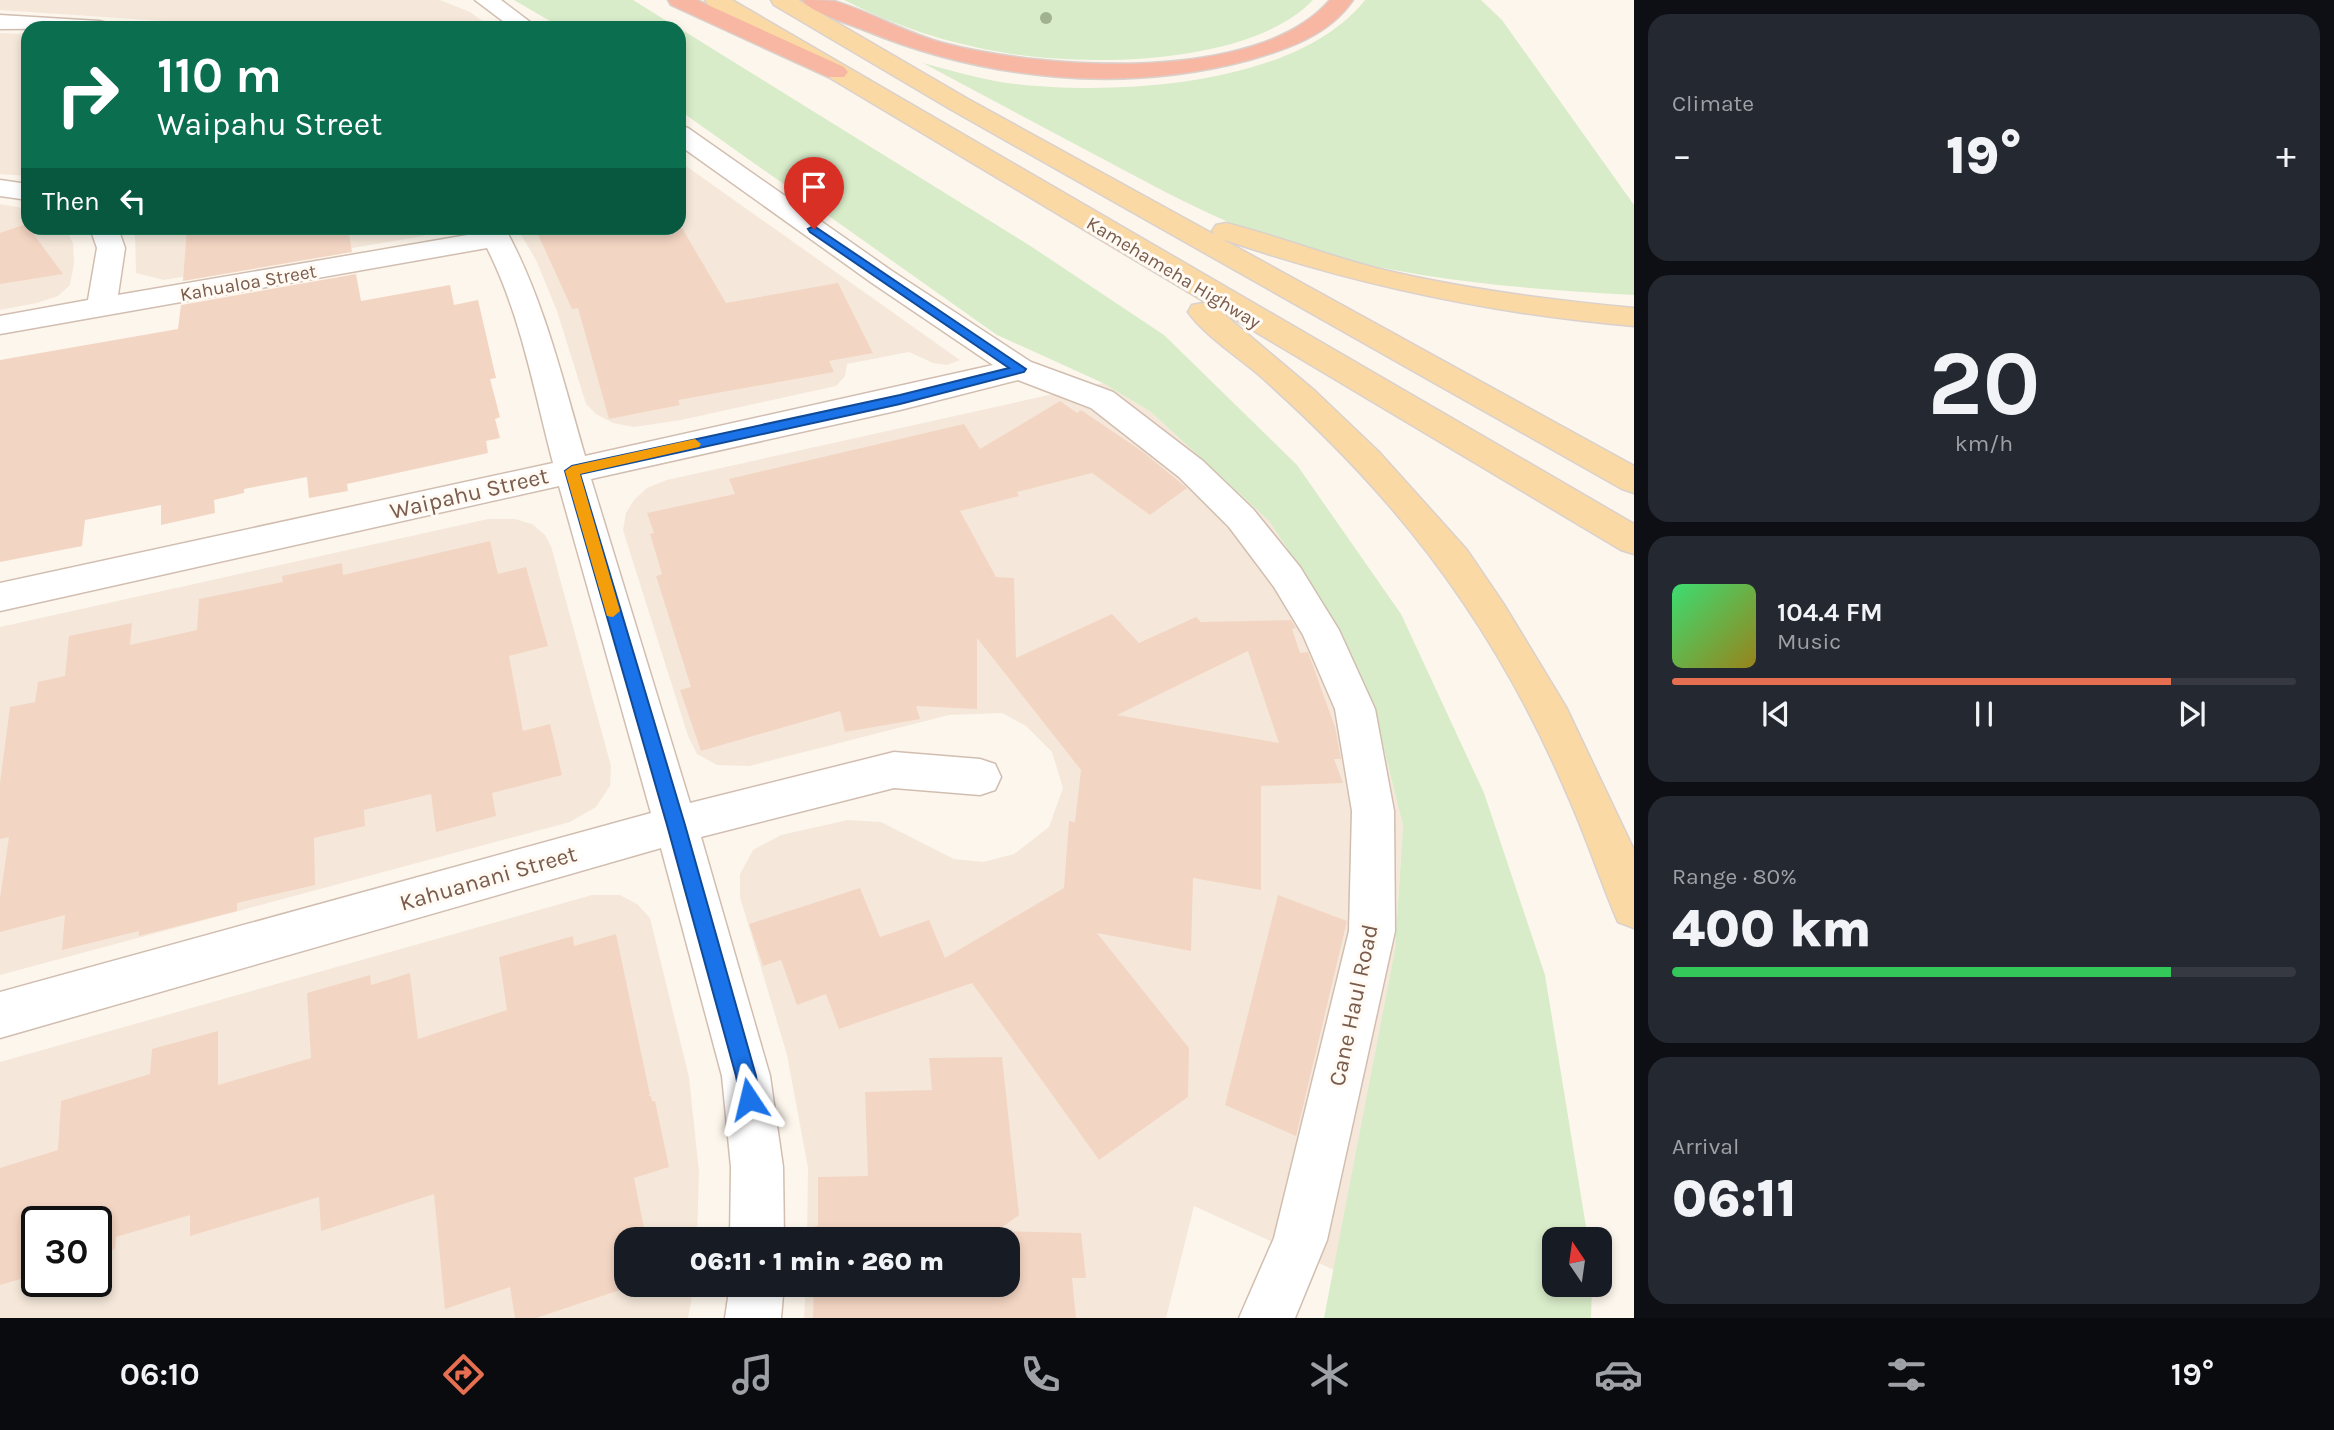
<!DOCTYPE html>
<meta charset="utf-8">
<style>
body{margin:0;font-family:Karla,sans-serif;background:#242831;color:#f1f3f6;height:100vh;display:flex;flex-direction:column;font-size:26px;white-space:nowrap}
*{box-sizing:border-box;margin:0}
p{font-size:23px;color:#9ea1a6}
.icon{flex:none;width:38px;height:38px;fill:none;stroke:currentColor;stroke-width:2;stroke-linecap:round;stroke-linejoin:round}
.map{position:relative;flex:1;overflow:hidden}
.sheet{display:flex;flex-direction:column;gap:14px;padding:14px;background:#0d0f14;width:700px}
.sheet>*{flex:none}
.guide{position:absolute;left:21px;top:21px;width:665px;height:214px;border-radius:21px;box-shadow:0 4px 10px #0003;background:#0b6e4f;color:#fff;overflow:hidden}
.needle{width:46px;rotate:347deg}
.controls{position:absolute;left:1542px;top:1227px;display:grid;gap:14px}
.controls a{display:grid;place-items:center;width:70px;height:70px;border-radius:14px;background:#171b24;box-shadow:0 4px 10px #0003;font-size:35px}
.speed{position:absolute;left:21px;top:1206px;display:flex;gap:14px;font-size:35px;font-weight:700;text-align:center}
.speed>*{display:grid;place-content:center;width:91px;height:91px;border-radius:50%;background:#171b24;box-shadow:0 4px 10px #0003;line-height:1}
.speed .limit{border:4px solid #111;border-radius:10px;background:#fff;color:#111}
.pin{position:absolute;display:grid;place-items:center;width:60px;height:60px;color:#fff;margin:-72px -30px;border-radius:50% 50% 50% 0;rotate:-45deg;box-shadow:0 0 7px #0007}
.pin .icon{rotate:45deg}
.me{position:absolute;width:77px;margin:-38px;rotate:350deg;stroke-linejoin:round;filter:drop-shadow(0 0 5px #0008)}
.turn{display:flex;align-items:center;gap:24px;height:147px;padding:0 21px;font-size:32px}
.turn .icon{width:91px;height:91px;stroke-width:2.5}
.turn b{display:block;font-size:49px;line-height:60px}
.then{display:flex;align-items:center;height:66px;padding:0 21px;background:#0003;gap:14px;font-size:26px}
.big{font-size:52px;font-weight:800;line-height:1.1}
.sheet .widget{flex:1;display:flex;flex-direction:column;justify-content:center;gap:10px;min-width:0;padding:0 24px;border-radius:21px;background:#242831}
.sheet .dial{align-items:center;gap:0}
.dial b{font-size:91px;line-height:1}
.song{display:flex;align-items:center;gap:21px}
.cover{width:84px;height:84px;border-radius:10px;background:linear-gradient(135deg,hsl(140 70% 55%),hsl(50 70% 35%))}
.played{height:7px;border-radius:4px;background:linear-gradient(90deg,#e76f51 80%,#363941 80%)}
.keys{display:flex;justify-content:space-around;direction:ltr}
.heat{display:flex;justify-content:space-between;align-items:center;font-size:38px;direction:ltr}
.charge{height:10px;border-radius:5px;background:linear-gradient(90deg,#34c759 80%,#363941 0)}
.trip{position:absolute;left:614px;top:1227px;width:406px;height:70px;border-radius:21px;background:#171b24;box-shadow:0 4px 10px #0003;font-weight:800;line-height:70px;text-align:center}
.tab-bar{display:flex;height:112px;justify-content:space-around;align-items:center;background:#090b0e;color:#9ea1a6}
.tab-bar .icon{width:49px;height:49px}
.tab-bar .current{color:#e76f51}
.tab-bar b{font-size:32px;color:#f1f3f6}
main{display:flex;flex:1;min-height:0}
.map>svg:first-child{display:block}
.residential{fill:#f5e8da;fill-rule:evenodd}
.green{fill:#d8ecc9}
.building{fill:#f3d5c3;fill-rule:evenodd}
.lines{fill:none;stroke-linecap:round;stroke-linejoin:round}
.minor-casing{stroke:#d1beb0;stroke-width:3}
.major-casing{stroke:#dad1cd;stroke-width:3}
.highway-casing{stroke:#dad1cd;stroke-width:3}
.minor{fill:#fff;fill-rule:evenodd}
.major{fill:#fbd9a5;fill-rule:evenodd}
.highway{fill:#f7b7a3;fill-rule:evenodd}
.tree{fill:#a0b28e}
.route{fill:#1a73e8;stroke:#114b97;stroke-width:2}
.slow{fill:#f59e0b}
.labels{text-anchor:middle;stroke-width:6;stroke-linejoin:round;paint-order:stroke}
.far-street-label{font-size:19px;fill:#7a5c4d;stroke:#fffaf3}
.street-label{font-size:23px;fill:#7a5c4d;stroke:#fffaf3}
</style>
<main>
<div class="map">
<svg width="1634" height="1318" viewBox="0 0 1634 1318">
<rect width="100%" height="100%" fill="#fdf6ec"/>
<!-- residential -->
<g class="residential">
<path d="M 0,0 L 440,0 L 470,12 L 492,28 L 267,28 L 0,10 Z"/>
<path d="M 0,33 L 28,34 L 28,176 L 0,174 Z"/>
<path d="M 679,161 L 960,360 L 947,365 L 933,363 L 909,352 L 847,364 L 845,376 L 836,386 L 681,420 L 634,427 L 613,423 L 596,414 L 586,404 L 557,311 L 536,260 L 517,228 L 679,228 Z"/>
<path d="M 0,204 L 28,209 L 28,228 L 63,228 L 66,230 L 73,243 L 74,264 L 70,285 L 58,296 L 37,303 L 0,310 Z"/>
<path d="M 132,228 L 440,228 L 423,236 L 164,280 L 136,273 L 135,236 Z"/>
<path d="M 1103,383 L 1151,412 L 1269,521 L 1315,591 L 1377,720 L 1403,826 L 1395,949 L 1334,1270 L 1194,1206 L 1166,1318 L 804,1318 L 806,1285 L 1008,1284 L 1008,1239 L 807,1239 L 808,1168 L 787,1055 L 740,897 L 740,874 L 753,850 L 781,835 L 848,820 L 881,822 L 954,859 L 983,862 L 1014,854 L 1049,827 L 1063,788 L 1052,752 L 1026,726 L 1002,713 L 949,715 L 749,766 L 717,765 L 697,754 L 688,736 L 623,530 L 626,513 L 634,500 L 647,488 L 667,480 Z"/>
<path d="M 488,519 L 515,519 L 532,524 L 545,535 L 551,546 L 611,766 L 610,786 L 596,807 L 570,822 L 0,975 L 0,627 Z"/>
<path d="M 592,895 L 620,895 L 637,904 L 650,918 L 689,1077 L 699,1172 L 697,1239 L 626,1239 L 626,1284 L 694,1285 L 688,1318 L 0,1318 L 0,1062 ZM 37,1222 L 96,1222 L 96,1281 L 37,1281 Z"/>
</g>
<!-- green -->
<g class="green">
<path d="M 514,0 L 633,0 L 678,28 L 562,28 Z"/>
<path d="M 844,0 L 1313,0 C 1251,65 1089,67 1006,53 C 950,44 894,26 844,0 Z"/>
<path d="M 1365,0 L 1481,0 L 1502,20 L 1634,205 L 1634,295 C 1504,288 1371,277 1248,230 C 1199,211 1152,185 1105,160 C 1045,128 984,96 923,63 C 948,70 974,77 1000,82 C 1104,97 1295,89 1365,0 Z"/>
<path d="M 679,28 L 1032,247 L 1164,335 L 1297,465 L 1401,614 L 1484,793 L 1545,975 L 1588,1239 L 1554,1239 L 1554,1284 L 1592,1285 L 1591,1318 L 1324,1318 L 1395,949 L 1403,826 L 1377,720 L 1315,591 L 1269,521 L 1151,412 L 1103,383 L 997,335 L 679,110 Z"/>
</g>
<!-- building -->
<g class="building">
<path d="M 26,224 L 63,274 L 0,284 L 0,233 Z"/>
<path d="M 187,228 L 348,228 L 352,252 L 183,281 Z"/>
<path d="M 535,228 L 682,228 L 726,303 L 838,283 L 873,353 L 829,361 L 834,372 L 678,400 L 680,405 L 609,419 L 578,308 L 572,309 Z"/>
<path d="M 356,274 L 361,301 L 450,285 L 454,305 L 478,300 L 496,378 L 490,379 L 500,417 L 495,419 L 500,438 L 486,441 L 488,453 L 347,484 L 348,491 L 309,498 L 307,477 L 244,489 L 244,493 L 214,500 L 215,513 L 161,525 L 161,505 L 85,520 L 82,546 L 0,562 L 0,360 L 178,329 L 181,305 Z"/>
<path d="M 1060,401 L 1077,413 L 1081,410 L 1143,452 L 1187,488 L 1150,515 L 1092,473 L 1017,492 L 1019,496 L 960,511 L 996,577 L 1014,578 L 1016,658 L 1112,614 L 1139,643 L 1196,617 L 1201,622 L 1291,620 L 1296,628 L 1292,629 L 1300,653 L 1308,652 L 1335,727 L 1341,759 L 1334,759 L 1343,783 L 1261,786 L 1261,890 L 1193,878 L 1191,951 L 1097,933 L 1189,1048 L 1188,1097 L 1099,1160 L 972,983 L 839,1029 L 826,994 L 797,1005 L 781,960 L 763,966 L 749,924 L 860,888 L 880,937 L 929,920 L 945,958 L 1064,888 L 1069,821 L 1075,822 L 1081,770 L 977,638 L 977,709 L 916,706 L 920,719 L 845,732 L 840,711 L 701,751 L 680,690 L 691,687 L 656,576 L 662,574 L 650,534 L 654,533 L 647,513 L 735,494 L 729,479 L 964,424 L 980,449 ZM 1248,651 L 1279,743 L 1117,715 Z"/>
<path d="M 490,541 L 498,574 L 526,567 L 548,646 L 509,656 L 523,731 L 550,724 L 562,775 L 492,793 L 496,816 L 436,832 L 431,794 L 364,810 L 365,826 L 314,838 L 315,885 L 237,903 L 237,911 L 139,936 L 139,931 L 62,950 L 65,915 L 0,932 L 0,898 L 9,837 L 0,839 L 0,783 L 10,707 L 35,702 L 38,682 L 65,676 L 69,636 L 132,623 L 130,645 L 197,630 L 199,599 L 283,582 L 282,576 L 342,563 L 343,575 Z"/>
<path d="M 1278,895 L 1347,921 L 1296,1136 L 1225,1105 Z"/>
<path d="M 616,934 L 650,1095 L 647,1096 L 651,1096 L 652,1101 L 655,1101 L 669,1167 L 634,1178 L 646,1238 L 626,1239 L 626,1284 L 635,1285 L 536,1318 L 515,1318 L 510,1287 L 445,1309 L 434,1194 L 321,1231 L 319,1197 L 190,1236 L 190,1215 L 116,1237 L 115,1249 L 96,1255 L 96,1222 L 37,1222 L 37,1274 L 0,1285 L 0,1168 L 58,1150 L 61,1101 L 150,1074 L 152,1049 L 218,1031 L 218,1085 L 311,1058 L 307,993 L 370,975 L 371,985 L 410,973 L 418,1039 L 507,1010 L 499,957 L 573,936 L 574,946 Z"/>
<path d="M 1002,1057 L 1019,1215 L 997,1231 L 1081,1233 L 1086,1278 L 1072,1278 L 1076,1318 L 813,1318 L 814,1284 L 1008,1284 L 1008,1239 L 815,1239 L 815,1226 L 818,1226 L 818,1177 L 868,1176 L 865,1092 L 932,1090 L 929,1058 Z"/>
</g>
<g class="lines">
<defs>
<g id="minor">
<path d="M 475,0 L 501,0 L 538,28 L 512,28 Z"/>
<path d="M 0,15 L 99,21 L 107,23 L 110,28 L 0,29 Z"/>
<path d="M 679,125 L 688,128 L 892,271 L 1031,362 L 1113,392 L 1203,461 L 1253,509 L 1300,567 L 1339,630 L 1375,709 L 1394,811 L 1395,931 L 1327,1240 L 1295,1318 L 1239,1318 L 1274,1238 L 1349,931 L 1352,811 L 1335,709 L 1303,635 L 1274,587 L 1229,527 L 1179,477 L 1091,408 L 1018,380 L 900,410 L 591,479 L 690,803 L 894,752 L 980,759 L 995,764 L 1001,777 L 995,790 L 980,795 L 894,788 L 701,837 L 770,1076 L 783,1167 L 784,1239 L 730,1239 L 731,1167 L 722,1076 L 661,848 L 0,1038 L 0,992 L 651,813 L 559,486 L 0,611 L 0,583 L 553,463 C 534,391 521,315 487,248 L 0,334 L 0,316 L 88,300 L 97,248 L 90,228 L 118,228 L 125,248 L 118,295 L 479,233 L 477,228 L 505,228 C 544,300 562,377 585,456 L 993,365 L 872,283 L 679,145 Z"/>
<path d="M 0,180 L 28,184 L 28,200 L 0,196 Z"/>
<path d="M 730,1284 L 784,1284 L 781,1318 L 725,1318 Z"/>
</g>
<g id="major">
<path d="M 705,0 L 732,0 L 1634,524 L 1634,554 L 1621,550 L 1219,310 L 1315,391 L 1379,452 L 1467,550 L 1503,603 L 1566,707 L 1634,850 L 1634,928 L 1618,922 C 1600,880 1586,836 1567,794 C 1522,688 1462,589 1386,502 C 1347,457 1304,415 1259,375 C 1238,357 1203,334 1188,312 L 1192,305 L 1203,303 L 1210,305 L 708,5 Z"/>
<path d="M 771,0 L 798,0 L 968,99 L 1215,235 L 1212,231 L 1216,225 L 1226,223 C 1278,236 1328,256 1380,269 C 1463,289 1548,300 1634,308 L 1634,326 C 1493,314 1356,285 1222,239 L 1634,466 L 1634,493 L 1622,489 L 950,109 L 774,5 Z"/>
</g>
<g id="highway">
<path d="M 668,0 L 697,0 L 844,67 L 848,72 L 844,77 L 828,77 L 671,5 Z"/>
<path d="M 802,0 C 812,0 824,0 834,1 C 871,12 905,33 943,43 C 1041,69 1257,85 1330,0 L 1353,0 C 1329,35 1288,49 1249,60 C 1121,94 986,80 864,30 C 849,24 810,12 802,0 Z"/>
</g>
</defs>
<!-- minor casing -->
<use href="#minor" class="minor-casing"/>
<!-- major casing -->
<use href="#major" class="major-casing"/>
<!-- highway casing -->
<use href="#highway" class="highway-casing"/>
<!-- minor -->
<use href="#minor" class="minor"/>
<!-- major -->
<use href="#major" class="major"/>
<!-- highway -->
<use href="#highway" class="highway"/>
</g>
<!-- trees -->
<circle class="tree" cx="1046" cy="18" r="6"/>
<!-- route -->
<path class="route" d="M 814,226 L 1026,369 L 1024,372 L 900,404 L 580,474 L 685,825 L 756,1076 L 759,1099 L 756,1106 L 749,1109 L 742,1106 L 736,1076 L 667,825 L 565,471 L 572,466 L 900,395 L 1009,368 L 810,232 L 808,229 Z"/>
<!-- slow -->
<path class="slow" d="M 695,439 L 701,444 L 699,447 L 580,474 L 620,611 L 613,617 L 607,616 L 565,471 L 572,466 Z"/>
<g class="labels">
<!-- far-street labels -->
<g class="far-street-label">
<text transform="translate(1174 272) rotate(31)" y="7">Kamehameha Highway</text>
<text transform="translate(248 282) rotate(-10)" y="7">Kahualoa Street</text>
</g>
<!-- street labels -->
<g class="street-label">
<text transform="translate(469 493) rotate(-13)" y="8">Waipahu Street</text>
<text transform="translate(488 878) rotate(-16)" y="8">Kahuanani Street</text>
<text transform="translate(1353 1005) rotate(-78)" y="8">Cane Haul Road</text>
</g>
</g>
</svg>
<div class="controls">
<a><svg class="needle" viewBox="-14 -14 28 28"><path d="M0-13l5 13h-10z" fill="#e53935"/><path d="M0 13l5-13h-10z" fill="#9ea1a6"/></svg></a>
</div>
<div class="speed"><div class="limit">30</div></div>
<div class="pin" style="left:814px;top:229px;background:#d93025"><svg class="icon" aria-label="arrive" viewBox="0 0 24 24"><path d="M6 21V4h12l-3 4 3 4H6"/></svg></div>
<svg class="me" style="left:749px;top:1099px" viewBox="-20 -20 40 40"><path d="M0-17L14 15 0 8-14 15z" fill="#1a73e8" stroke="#fff" stroke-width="4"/></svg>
<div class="trip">06:11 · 1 min · 260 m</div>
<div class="guide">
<div class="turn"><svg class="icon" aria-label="right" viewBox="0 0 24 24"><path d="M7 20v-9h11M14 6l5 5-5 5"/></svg><div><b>110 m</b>Waipahu Street</div></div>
<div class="then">Then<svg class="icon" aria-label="left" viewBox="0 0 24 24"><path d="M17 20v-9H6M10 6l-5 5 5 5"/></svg></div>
</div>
</div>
<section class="sheet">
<div class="widget"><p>Climate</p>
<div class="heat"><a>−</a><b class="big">19°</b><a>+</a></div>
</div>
<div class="widget dial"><b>20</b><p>km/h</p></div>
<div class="widget">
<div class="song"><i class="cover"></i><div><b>104.4 FM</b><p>Music</p></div></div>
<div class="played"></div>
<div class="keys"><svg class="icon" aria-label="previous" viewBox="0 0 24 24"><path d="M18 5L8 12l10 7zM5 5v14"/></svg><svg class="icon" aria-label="pause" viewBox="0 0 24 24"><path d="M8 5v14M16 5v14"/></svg><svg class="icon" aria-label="next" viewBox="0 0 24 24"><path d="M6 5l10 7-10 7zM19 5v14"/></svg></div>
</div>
<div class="widget"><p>Range · 80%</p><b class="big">400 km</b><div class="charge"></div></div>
<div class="widget"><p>Arrival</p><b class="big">06:11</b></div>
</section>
</main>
<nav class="tab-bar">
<b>06:10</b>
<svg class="icon current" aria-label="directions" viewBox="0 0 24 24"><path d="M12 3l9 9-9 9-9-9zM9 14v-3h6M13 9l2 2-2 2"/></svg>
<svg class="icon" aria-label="music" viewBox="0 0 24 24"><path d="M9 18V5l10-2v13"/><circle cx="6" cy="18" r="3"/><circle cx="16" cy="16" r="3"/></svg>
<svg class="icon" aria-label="phone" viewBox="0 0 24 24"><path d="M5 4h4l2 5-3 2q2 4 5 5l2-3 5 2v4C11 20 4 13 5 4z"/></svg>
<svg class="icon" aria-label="climate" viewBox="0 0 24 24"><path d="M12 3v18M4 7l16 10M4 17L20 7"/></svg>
<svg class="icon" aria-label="car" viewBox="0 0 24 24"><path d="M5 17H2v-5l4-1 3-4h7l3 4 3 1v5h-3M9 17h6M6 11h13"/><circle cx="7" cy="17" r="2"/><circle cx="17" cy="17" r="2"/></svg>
<svg class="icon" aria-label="filters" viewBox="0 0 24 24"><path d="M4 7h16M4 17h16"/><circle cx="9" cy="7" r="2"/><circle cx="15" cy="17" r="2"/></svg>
<b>19°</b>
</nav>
